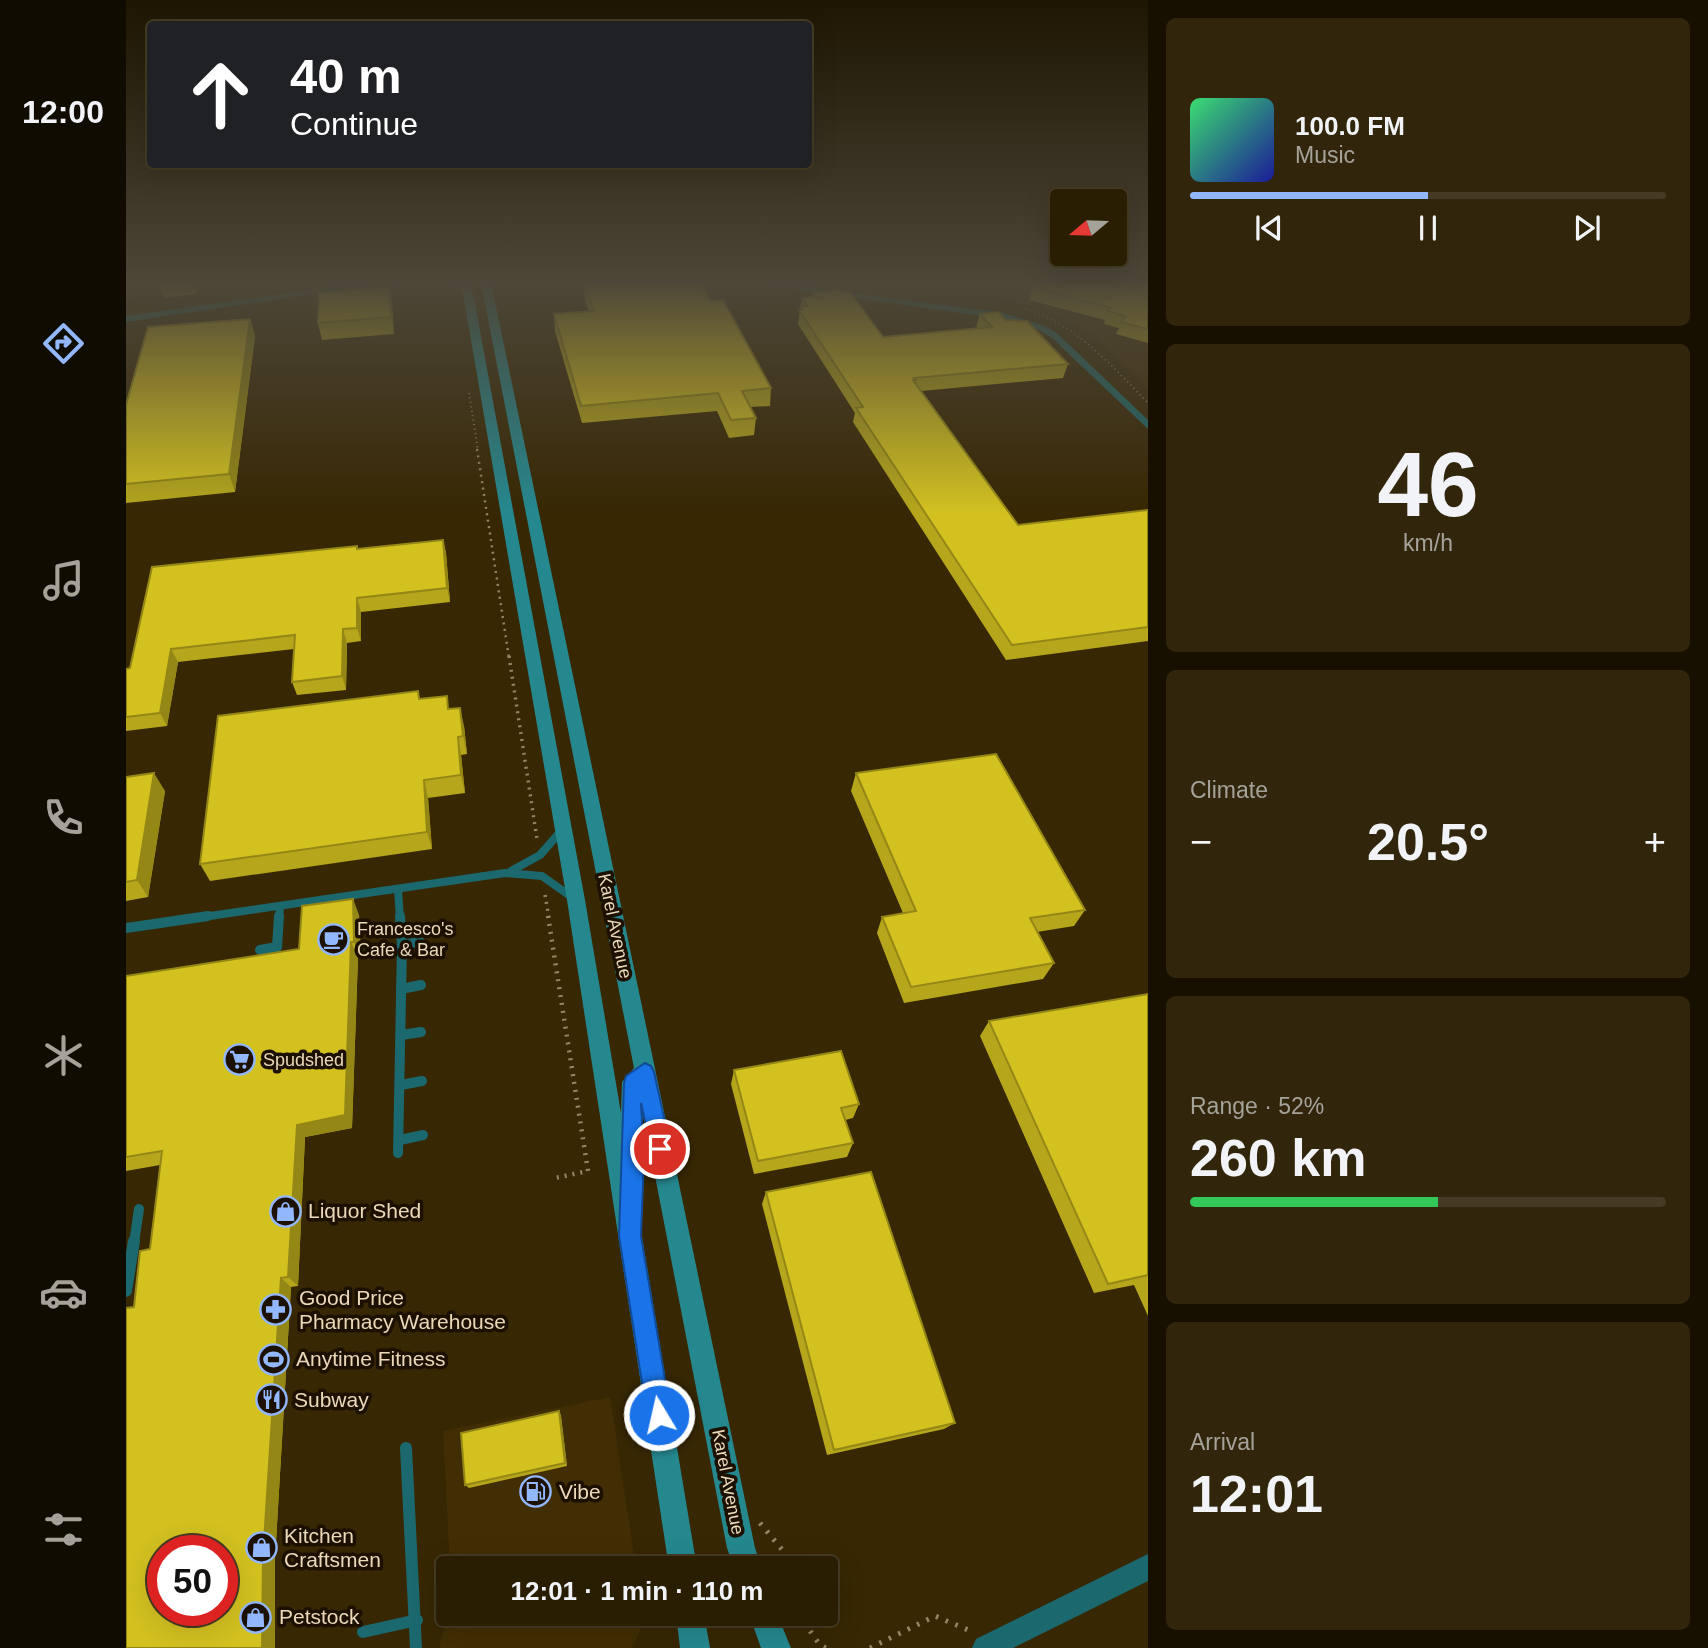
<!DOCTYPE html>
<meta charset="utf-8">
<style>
body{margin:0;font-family:Arial,sans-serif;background:#31260c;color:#f1f3f6;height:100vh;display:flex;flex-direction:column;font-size:26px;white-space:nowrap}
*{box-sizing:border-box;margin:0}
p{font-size:23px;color:#a5a299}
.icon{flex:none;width:38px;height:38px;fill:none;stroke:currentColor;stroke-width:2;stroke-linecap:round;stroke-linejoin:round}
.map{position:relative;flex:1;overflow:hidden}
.drawer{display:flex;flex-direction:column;gap:18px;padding:18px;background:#171001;width:560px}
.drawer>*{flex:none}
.top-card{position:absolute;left:21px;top:21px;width:665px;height:147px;border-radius:7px;box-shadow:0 7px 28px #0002,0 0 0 2px #453b24;background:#202124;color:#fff;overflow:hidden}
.needle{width:46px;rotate:251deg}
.controls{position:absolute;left:924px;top:189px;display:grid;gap:14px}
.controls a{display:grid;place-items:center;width:77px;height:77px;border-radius:7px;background:#291d02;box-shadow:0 7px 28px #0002,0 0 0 2px #453b24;font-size:35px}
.speed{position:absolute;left:21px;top:1535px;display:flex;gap:14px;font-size:35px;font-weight:700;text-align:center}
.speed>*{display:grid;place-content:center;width:91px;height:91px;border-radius:50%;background:#291d02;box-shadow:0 7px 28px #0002,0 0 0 2px #453b24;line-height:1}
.speed .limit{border:10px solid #d22;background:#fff;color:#111}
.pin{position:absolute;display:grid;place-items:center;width:60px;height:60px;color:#fff;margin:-30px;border:4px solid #fff;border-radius:50%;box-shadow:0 2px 7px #0007}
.me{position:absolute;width:77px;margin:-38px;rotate:351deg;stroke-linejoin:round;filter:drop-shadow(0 0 5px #0008)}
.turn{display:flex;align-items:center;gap:24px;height:147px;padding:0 28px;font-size:32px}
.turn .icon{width:91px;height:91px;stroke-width:2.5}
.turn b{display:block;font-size:49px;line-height:60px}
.big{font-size:52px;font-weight:800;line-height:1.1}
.drawer .widget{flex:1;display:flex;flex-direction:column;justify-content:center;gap:10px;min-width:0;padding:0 24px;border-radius:10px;background:#31260c}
.drawer .dial{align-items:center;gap:0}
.dial b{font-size:91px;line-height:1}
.song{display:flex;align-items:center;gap:21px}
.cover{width:84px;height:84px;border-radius:10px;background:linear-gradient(135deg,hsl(140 70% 55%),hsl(240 70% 35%))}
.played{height:7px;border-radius:4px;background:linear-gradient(90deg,#92b7fd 50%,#453b24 50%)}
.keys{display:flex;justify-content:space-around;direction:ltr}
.heat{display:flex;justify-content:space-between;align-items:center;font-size:38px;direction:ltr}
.charge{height:10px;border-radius:5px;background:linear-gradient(90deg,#34c759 52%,#453b24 0)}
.trip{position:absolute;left:310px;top:1556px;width:402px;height:70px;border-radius:7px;background:#291d02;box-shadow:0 7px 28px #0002,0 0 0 2px #453b24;font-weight:800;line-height:70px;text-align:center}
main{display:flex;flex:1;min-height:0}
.menu{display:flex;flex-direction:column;width:126px;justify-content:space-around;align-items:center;background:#100c01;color:#a5a299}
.menu .icon{width:49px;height:49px}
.menu .active{color:#92b7fd}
.menu b{font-size:32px;color:#f1f3f6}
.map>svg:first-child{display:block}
.built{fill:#412e04}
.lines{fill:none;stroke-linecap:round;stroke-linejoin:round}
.path-far4{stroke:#968564;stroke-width:2;stroke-dasharray:1 3.5;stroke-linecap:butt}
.path-far3{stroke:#968564;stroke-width:2.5;stroke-dasharray:2 4.5;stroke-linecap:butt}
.path-far2{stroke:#968564;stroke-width:3.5;stroke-dasharray:2 5;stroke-linecap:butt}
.path-far1{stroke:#968564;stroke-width:4.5;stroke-dasharray:2 6;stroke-linecap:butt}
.path{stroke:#968564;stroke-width:5;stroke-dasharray:2.5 8;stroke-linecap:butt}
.lane-far2{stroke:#1b696e;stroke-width:8}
.lane-far1{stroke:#1b696e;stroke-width:10}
.lane{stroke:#1b696e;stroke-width:12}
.street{fill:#1b696e;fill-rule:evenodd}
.secondary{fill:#25888f;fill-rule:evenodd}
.wall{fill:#b5a61c}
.shaded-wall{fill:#948716}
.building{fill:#d3c120;stroke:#948716;stroke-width:2;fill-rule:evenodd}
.route{fill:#1a73e8;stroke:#114b97;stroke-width:2}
.labels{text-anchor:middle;stroke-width:7;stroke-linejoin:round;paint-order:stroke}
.street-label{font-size:18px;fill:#ead8b9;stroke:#1c1000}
.poi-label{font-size:18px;fill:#ead8b9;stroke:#1c1000;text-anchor:start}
.near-poi-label{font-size:21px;fill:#ead8b9;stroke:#1c1000;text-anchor:start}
</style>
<main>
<nav class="menu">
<b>12:00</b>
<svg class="icon active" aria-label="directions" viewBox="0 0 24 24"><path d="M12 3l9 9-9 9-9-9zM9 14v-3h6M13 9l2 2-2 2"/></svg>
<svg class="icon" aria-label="music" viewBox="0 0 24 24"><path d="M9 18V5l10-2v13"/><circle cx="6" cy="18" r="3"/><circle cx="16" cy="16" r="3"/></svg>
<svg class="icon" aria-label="phone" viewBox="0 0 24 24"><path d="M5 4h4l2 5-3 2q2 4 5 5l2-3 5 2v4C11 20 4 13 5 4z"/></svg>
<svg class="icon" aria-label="climate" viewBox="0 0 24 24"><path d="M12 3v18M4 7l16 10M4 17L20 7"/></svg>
<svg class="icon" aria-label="car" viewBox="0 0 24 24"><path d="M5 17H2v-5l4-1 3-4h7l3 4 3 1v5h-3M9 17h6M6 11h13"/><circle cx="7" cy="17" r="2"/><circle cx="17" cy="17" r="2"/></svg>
<svg class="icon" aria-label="filters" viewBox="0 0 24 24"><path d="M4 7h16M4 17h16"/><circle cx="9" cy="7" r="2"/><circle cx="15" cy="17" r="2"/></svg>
</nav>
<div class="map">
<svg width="1022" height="1648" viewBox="0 0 1022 1648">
<rect width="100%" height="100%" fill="#372703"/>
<!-- built -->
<g class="built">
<path d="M 0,283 L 116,283 L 0,300 Z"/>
<path d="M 747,283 L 1022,283 L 1022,388 L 972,340 L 922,310 L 873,298 Z"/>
<path d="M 484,1397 L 510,1568 L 324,1568 L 317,1431 Z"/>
<path d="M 322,1614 L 513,1614 L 514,1631 L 506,1648 L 313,1648 Z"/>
</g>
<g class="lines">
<!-- path-far4 -->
<g class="path-far4">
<path d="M 307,283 L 326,285"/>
<path d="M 265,286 L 306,283"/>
<path d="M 900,309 C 952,326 985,365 1022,403"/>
<path d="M 343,393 L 352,450"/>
</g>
<!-- path-far3 -->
<path class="path-far3" d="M 351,449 L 383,658"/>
<!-- path-far2 -->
<g class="path-far2">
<path d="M 383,656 L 411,839"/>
<path d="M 419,895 L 423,918"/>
</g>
<!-- path-far1 -->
<path class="path-far1" d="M 422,916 L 462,1171 L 429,1178"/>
<!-- path -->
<g class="path">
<path d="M 634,1523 L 658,1552 L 662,1568"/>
<path d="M 672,1614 L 694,1645 L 700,1648"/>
<path d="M 744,1648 L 809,1616 L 847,1632"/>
</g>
<!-- lane-far2 -->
<g class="lane-far2">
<path d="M 385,871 L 414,855 L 436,830"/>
<path d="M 272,890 L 274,918"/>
<path d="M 70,918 L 379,873 L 416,876 L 447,898"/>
<path d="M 153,918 L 154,906"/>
</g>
<!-- lane-far1 -->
<g class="lane-far1">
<path d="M 0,928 L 82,916"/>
<path d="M 276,945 L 294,942"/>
<path d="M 134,950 L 151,947 L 153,916"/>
<path d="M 275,989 L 295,985"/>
<path d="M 275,1035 L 295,1032"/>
<path d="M 275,1085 L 296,1081"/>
<path d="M 274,1140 L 297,1135"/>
<path d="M 272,1153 L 276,945 L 274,916"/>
<path d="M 8,1243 L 13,1209"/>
</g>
<!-- lane -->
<g class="lane">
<path d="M 0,1291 L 8,1241"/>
<path d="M 280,1448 L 290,1648"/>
<path d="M 237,1632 L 291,1620"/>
</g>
<!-- street -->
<g class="street">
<path d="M 234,283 L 260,283 L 0,322 L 0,316 Z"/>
<path d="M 625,283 L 652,283 L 878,313 L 919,326 L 932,334 L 1022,420 L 1022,429 L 926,338 L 913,330 L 877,319 Z"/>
<path d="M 1022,1554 L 1022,1581 L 887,1648 L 846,1648 L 850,1639 Z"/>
</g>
<!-- secondary -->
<g class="secondary">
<path d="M 332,283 L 342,283 L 347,293 L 459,900 L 495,1113 L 496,1082 L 508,1068 L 355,283 L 365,283 L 629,1548 L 636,1568 L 608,1568 L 601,1548 L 517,1114 L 517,1198 L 511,1207 L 571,1568 L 543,1568 L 441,900 L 337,293 Z"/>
<path d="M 550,1614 L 578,1614 L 584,1648 L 554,1648 Z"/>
<path d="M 623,1614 L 651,1614 L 665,1648 L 635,1648 Z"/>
</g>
</g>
<!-- wall -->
<g class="wall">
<path d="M 906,283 L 1022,283 L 1022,343 L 990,334 L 993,328 L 978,324 L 979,320 L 903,300 L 907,288 L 905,287 Z"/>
<path d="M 458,284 L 585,301 L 645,388 L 644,406 L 624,407 L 630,418 L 628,435 L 603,438 L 591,411 L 456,423 L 429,331 L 428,314 L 463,311 L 459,301 Z"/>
<path d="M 263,287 L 266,303 L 268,334 L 196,340 L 192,323 Z"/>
<path d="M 687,292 L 757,337 L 851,329 L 850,328 L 854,314 L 880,320 L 942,364 L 937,378 L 795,391 L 892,525 L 1022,510 L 1022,641 L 880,660 L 727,422 L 729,413 L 672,324 L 676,298 L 686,298 Z"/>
<path d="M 124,319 L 129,336 L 109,492 L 0,503 L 0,405 Z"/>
<path d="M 317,540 L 320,553 L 324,602 L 235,612 L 235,641 L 221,643 L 220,690 L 171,695 L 166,682 L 168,649 L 52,662 L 41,726 L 0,731 L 0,669 L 4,668 L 231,549 Z"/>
<path d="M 292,691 L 294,699 L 324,709 L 338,726 L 341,754 L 335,755 L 339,793 L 302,798 L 306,849 L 84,881 L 74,864 Z"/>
<path d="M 730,773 L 959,910 L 948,926 L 911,932 L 928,963 L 917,979 L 778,1003 L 751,933 L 756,917 L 777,913 L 725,791 Z"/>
<path d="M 0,777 L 39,791 L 22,897 L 0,901 Z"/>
<path d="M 233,915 L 235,957 L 232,957 L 226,1128 L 179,1137 L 172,1286 L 165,1287 L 149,1559 L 149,1648 L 0,1648 L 8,1307 L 24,1249 L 34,1165 L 0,1171 L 0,976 L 173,949 Z"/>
<path d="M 1022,994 L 1022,1316 L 1008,1285 L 968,1293 L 854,1036 L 863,1021 Z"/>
<path d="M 608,1070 L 733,1104 L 727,1118 L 719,1120 L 727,1143 L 721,1157 L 628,1174 L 605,1084 Z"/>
<path d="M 640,1192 L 829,1423 L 818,1429 L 701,1455 L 636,1204 Z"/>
<path d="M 433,1411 L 435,1416 L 441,1466 L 343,1488 L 339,1485 Z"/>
</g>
<!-- shaded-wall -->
<g class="shaded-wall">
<path d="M 52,283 L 70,283 L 71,294 L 38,298 L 33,286 Z"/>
<path d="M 263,287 L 266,303 L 268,334 L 265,317 Z"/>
<path d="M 124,319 L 129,336 L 109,492 L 103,474 Z"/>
<path d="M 317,540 L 320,553 L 324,602 L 321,588 Z"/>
<path d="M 231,598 L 235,612 L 235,641 L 231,628 Z"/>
<path d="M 217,629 L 221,643 L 220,690 L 216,676 Z"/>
<path d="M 45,649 L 52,662 L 41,726 L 34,713 Z"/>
<path d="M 334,708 L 338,726 L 341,754 L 337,736 Z"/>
<path d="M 332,737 L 335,755 L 339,793 L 335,775 Z"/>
<path d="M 28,773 L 39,791 L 22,897 L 11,880 Z"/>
<path d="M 298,780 L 302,798 L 306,849 L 301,832 Z"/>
<path d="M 227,899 L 233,915 L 235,957 L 228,942 Z"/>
<path d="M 225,942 L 232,957 L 226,1128 L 179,1137 L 172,1286 L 162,1277 L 171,1125 Z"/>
<path d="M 155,1278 L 165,1287 L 149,1559 L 149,1648 L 136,1648 L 137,1557 Z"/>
<path d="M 433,1411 L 435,1416 L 441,1466 L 439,1463 Z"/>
</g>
<!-- building -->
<g class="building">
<path d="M 33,283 L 52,283 L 33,286 Z"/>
<path d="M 468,283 L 575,283 L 585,301 L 597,300 L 645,388 L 616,391 L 630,418 L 605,420 L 592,393 L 455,406 L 428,314 L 468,311 L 458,284 Z"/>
<path d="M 911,283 L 1022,283 L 1022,329 L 995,322 L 1000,316 L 982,311 L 985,308 L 907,287 Z"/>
<path d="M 263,287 L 265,317 L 192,323 L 193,293 Z"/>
<path d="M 714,290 L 717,292 L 724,292 L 757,337 L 866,327 L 854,314 L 872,312 L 880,320 L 901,321 L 942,364 L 788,378 L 790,380 L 787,380 L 892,525 L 1022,510 L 1022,627 L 886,645 L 730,408 L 737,407 L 673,310 L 677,310 L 675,307 L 682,306 L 676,298 L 691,297 L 687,292 Z"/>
<path d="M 124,319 L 103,474 L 0,484 L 0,405 L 22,327 Z"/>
<path d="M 317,540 L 321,588 L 231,598 L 231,628 L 217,629 L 216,676 L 166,682 L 169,635 L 45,649 L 34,713 L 0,717 L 0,669 L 4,668 L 26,567 L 231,546 L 231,549 Z"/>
<path d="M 292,691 L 293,699 L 321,696 L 322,709 L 334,708 L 337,736 L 332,737 L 335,775 L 298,780 L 301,832 L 74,864 L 92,716 Z"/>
<path d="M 870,754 L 959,910 L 904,918 L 928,963 L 785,987 L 756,917 L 790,911 L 730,773 Z"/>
<path d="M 28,773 L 11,880 L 0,882 L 0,777 Z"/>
<path d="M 227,899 L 228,942 L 225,942 L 219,1115 L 171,1125 L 162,1277 L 155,1278 L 137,1557 L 136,1648 L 0,1648 L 0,1308 L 8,1307 L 14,1251 L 24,1249 L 36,1151 L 0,1157 L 0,976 L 173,949 L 176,906 ZM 37,1550 L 96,1550 L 96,1610 L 37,1610 Z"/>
<path d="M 1022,994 L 1022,1275 L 982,1284 L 863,1021 Z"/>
<path d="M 715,1051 L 733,1104 L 715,1108 L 727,1143 L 632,1161 L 608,1070 Z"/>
<path d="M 745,1172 L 829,1423 L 708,1450 L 640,1192 Z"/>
<path d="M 433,1411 L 439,1463 L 339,1485 L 335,1433 Z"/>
</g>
<!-- sky -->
<linearGradient id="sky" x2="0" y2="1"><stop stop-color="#1e1502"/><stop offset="0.55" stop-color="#4d4739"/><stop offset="1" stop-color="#4d4739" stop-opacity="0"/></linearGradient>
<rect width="1022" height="514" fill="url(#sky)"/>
<!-- route -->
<path class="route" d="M 519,1063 L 525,1066 L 528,1072 L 545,1149 L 542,1156 L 534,1159 L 527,1156 L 515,1103 L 518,1157 L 515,1236 L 545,1415 L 541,1423 L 533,1427 L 524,1423 L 521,1415 L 493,1236 L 498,1083 L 500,1076 Z"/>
<!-- icons -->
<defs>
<symbol id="cafe-ring" viewBox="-11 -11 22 22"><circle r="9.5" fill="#1c1000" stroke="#92b7fd" stroke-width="1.5"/><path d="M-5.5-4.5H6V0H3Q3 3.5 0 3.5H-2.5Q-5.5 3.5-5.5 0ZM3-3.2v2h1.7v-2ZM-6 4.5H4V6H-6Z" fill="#92b7fd"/></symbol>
<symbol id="supermarket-ring" viewBox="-11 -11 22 22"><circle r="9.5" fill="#1c1000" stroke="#92b7fd" stroke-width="1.5"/><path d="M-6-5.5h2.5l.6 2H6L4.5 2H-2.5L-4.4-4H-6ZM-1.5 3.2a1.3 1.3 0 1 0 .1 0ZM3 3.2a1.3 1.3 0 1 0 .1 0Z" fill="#92b7fd"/></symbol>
<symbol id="shop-ring" viewBox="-11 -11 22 22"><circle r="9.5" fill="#1c1000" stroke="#92b7fd" stroke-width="1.5"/><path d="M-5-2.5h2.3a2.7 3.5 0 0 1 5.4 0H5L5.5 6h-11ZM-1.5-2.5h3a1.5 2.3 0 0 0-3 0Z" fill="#92b7fd"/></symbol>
<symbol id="pharmacy-ring" viewBox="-11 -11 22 22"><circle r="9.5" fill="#1c1000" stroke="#92b7fd" stroke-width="1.5"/><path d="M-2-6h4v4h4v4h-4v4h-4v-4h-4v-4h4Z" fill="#92b7fd"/></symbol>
<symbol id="stadium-ring" viewBox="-11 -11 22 22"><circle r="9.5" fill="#1c1000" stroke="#92b7fd" stroke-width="1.5"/><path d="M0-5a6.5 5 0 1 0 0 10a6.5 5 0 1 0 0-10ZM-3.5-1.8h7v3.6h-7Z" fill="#92b7fd"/></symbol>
<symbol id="restaurant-ring" viewBox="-11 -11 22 22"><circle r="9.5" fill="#1c1000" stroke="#92b7fd" stroke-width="1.5"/><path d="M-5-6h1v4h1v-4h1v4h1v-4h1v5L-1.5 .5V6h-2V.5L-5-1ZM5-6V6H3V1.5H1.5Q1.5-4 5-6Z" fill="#92b7fd"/></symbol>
<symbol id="fuel-ring" viewBox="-11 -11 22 22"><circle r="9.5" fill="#1c1000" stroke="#92b7fd" stroke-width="1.5"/><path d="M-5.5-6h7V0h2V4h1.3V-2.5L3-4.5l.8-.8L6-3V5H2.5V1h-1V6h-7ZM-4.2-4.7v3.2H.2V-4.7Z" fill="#92b7fd"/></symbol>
</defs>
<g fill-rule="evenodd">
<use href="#cafe-ring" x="190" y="922" width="35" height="35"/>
<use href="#supermarket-ring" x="96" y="1042" width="35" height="35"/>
<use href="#shop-ring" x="142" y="1194" width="35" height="35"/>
<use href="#pharmacy-ring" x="132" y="1292" width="35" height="35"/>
<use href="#stadium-ring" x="130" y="1342" width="35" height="35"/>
<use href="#restaurant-ring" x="128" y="1382" width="35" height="35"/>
<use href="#fuel-ring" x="392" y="1474" width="35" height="35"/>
<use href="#shop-ring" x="118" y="1530" width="35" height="35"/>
<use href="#shop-ring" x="112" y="1600" width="35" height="35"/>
</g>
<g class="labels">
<!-- street labels -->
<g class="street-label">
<text transform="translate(489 926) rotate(78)" y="6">Karel Avenue</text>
<text transform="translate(602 1482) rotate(79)" y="6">Karel Avenue</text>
</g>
<!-- poi labels -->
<g class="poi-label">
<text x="231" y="935">Francesco's<tspan x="231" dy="21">Cafe &amp; Bar</tspan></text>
<text x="137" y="1066">Spudshed</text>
</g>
<!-- near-poi labels -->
<g class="near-poi-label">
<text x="182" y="1218">Liquor Shed</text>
<text x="173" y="1305">Good Price<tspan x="173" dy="24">Pharmacy Warehouse</tspan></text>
<text x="170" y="1366">Anytime Fitness</text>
<text x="168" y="1407">Subway</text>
<text x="433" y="1499">Vibe</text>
<text x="158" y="1543">Kitchen<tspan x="158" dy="24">Craftsmen</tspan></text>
<text x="153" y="1624">Petstock</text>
</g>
</g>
</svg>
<div class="controls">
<a><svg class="needle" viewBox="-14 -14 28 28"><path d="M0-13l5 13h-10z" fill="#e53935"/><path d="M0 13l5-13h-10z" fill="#a5a299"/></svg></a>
</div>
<div class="speed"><div class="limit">50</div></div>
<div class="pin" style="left:534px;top:1149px;background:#d93025"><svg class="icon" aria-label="arrive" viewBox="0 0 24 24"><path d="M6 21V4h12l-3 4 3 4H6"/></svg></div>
<svg class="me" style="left:533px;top:1415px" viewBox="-20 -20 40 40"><circle r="17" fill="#1a73e8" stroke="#fff" stroke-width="3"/><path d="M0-11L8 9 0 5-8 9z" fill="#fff"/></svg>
<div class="trip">12:01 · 1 min · 110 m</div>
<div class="top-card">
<div class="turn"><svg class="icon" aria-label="ahead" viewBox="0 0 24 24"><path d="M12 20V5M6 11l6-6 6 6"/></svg><div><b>40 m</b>Continue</div></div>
</div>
</div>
<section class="drawer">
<div class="widget">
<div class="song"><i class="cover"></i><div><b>100.0 FM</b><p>Music</p></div></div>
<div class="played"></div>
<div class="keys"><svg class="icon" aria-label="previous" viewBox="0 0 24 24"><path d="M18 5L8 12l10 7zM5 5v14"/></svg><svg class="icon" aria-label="pause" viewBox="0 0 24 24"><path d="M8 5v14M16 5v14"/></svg><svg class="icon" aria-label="next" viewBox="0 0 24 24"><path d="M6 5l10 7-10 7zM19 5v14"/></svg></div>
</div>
<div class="widget dial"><b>46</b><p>km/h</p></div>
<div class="widget"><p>Climate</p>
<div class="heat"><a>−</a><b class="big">20.5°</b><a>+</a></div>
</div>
<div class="widget"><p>Range · 52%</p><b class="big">260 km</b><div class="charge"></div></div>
<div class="widget"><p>Arrival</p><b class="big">12:01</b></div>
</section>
</main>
